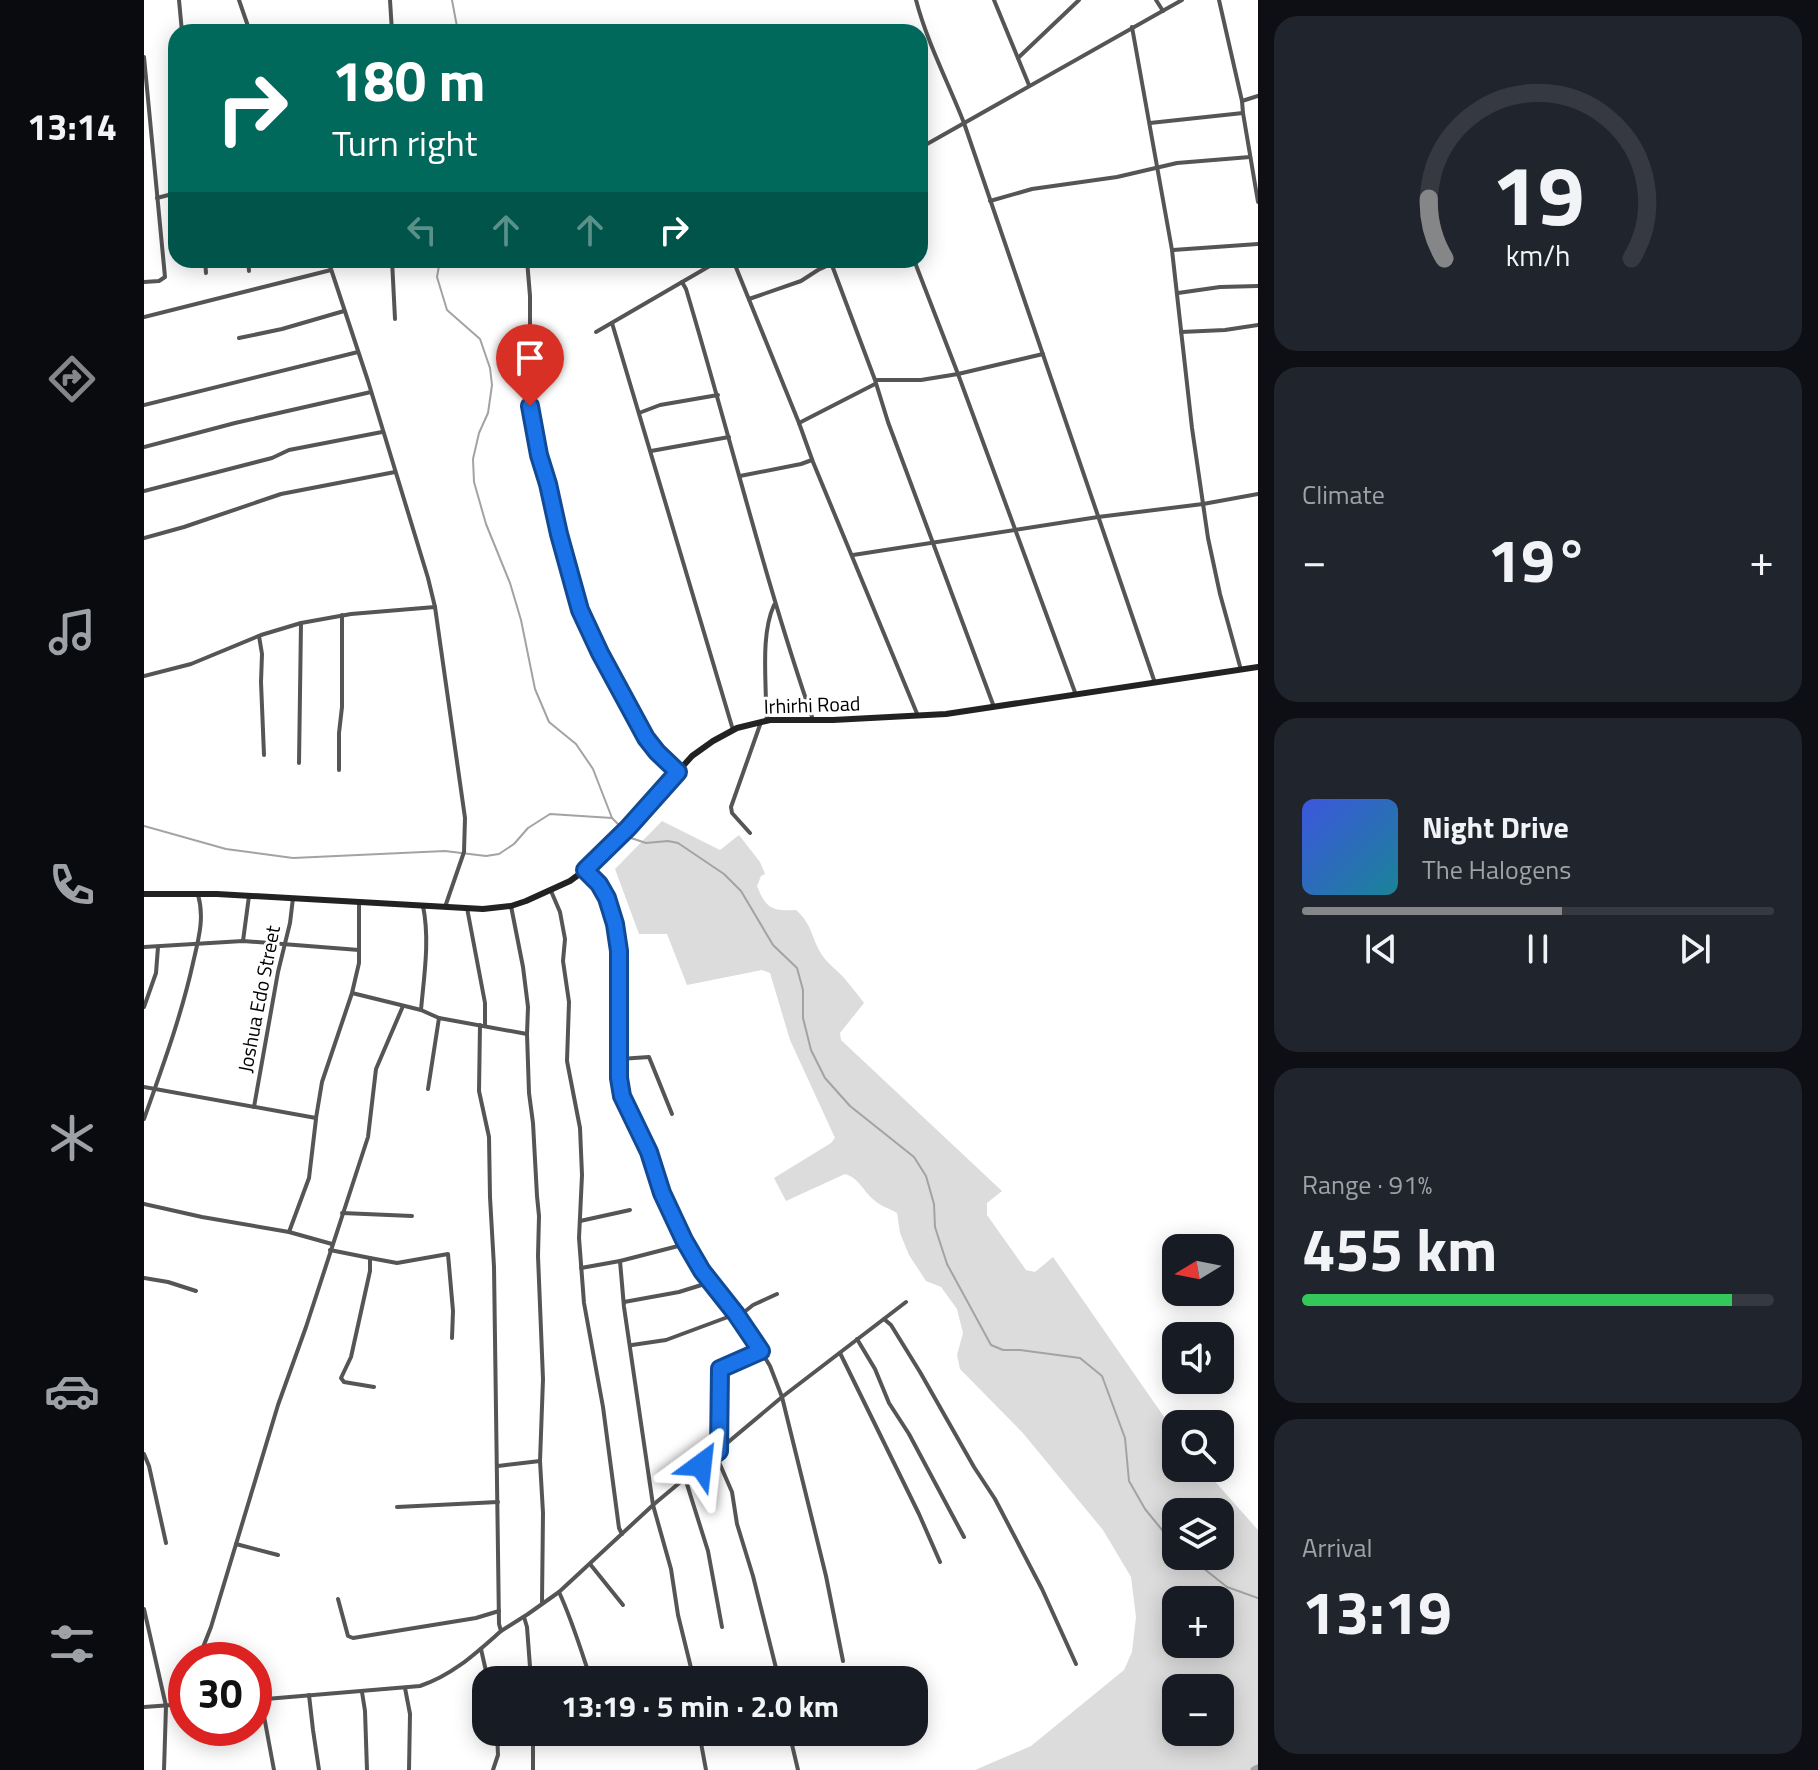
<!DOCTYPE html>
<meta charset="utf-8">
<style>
body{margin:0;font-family:"Titillium Web",sans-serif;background:#20242c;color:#f1f3f6;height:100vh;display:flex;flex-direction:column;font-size:30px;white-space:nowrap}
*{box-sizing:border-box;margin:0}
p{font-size:26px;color:#9ea1a6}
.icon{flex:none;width:44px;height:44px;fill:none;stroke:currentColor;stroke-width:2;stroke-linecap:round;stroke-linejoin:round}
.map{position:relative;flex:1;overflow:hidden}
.side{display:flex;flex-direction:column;gap:16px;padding:16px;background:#0d0f14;width:560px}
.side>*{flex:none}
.top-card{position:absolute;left:24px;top:24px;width:760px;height:244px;border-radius:24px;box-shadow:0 4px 20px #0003;background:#00695c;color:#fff;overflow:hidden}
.needle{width:52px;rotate:260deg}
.fabs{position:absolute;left:1018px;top:1234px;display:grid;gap:16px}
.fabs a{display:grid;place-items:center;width:72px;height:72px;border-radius:16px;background:#171b24;box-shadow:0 4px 20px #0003;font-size:40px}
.speed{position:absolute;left:24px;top:1642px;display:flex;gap:16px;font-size:40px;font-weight:700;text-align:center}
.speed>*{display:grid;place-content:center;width:104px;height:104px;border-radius:50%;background:#171b24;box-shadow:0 4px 20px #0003;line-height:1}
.speed .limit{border:12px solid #d22;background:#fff;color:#111}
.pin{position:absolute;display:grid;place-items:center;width:68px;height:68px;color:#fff;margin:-82px -34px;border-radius:50% 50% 50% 0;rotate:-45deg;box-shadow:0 0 8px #0007}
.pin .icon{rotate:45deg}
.me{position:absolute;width:88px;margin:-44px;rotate:30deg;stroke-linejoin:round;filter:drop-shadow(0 0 6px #0008)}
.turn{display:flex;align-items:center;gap:28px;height:168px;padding:0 32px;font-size:36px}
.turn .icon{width:104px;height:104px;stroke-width:2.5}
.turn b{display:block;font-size:56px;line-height:68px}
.lanes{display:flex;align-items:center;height:76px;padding:0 32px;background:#0003;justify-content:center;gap:40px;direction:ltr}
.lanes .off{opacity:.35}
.big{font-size:60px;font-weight:700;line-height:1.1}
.side .card{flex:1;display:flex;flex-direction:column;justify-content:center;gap:12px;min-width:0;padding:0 28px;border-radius:24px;background:#20242c}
.side .dial{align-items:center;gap:0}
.dial svg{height:208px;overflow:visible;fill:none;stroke:#363941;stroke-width:7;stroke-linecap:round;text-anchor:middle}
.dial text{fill:#f1f3f6;stroke:none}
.song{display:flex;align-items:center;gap:24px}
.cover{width:96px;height:96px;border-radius:12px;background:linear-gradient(135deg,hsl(230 70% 55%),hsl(190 70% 35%))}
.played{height:8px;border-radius:4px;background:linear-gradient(90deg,#858687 55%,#363941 55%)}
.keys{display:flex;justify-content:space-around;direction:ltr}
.heat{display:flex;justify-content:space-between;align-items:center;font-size:44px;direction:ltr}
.charge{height:12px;border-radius:6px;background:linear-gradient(90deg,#34c759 91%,#363941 0)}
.trip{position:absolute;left:328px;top:1666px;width:456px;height:80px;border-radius:24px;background:#171b24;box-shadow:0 4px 20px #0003;font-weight:700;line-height:80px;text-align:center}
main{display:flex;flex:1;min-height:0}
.tabs{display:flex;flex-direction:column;width:144px;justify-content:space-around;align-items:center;background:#090b0e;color:#9ea1a6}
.tabs .icon{width:56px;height:56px}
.tabs .on{color:#858687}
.tabs b{font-size:36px;color:#f1f3f6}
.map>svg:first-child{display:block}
.green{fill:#dcdcdc;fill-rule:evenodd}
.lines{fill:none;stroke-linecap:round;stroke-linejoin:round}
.stream{stroke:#a3a3a3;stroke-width:2}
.river{stroke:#a3a3a3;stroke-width:7}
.street{stroke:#555;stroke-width:4}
.secondary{stroke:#222;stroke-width:6}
.route-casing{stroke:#114b97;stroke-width:20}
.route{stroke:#1a73e8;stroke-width:14}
.labels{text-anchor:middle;stroke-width:6;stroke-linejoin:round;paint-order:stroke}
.street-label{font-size:20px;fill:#000;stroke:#fff}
</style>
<main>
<nav class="tabs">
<b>13:14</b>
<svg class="icon on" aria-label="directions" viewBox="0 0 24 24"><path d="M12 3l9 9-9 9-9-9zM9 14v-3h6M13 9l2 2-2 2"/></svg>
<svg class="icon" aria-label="music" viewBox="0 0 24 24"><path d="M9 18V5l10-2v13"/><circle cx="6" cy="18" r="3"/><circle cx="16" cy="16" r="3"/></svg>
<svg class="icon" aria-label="phone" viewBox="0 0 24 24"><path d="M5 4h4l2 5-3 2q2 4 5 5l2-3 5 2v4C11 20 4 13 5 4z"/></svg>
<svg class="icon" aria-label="climate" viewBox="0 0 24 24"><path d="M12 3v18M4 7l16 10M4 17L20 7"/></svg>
<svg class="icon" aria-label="car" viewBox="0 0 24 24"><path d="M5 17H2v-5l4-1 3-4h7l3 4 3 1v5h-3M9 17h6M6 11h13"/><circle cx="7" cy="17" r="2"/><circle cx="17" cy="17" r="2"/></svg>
<svg class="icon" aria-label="filters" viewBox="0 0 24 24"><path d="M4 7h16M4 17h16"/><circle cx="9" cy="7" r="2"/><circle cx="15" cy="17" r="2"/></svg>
</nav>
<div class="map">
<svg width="1114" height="1770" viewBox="0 0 1114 1770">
<rect width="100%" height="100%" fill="#fff"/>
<!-- green -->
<path class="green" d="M 518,821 L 576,850 L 595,835 L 616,862 L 621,874 L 617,876 L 613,886 C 622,909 629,911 652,910 C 669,925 667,938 678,955 C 684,964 693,970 700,978 C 707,986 714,995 720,1003 L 696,1033 L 697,1040 L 858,1191 L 843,1203 L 843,1215 L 882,1270 L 891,1272 L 909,1257 L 1032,1434 L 1032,1468 L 1059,1468 L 1114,1530 L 1114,1770 L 831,1770 L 887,1746 L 980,1670 L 988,1652 L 992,1617 L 987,1577 L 959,1530 L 878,1432 L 816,1369 L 813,1355 L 819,1333 L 813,1309 L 797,1287 L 782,1281 L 765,1255 L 756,1233 L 753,1213 C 745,1208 736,1206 730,1200 C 719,1191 715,1178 701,1174 L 642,1201 L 630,1178 L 687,1143 L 691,1138 L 646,1040 L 626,973 L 618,970 L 543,985 L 523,934 L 495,934 L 471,869 ZM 1032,1512 L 1076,1512 L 1076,1556 L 1032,1556 ZM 1032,1600 L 1076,1600 L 1076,1644 L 1032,1644 ZM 1076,1688 L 1076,1732 L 1032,1732 L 1032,1688 Z"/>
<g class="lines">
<!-- stream -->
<g class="stream">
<path d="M 308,0 L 314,32"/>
<path d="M 296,260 L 293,277 L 303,310 L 336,339 L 346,368 L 348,385 L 344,413 L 335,433 L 329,459 L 330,482 L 342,524 L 366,583 L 377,620 L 391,689 L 405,722 L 432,744 L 449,769 L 468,818 L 478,828"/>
<path d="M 0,826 L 82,849 L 149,858 L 301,851 L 342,856 L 355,854 L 370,844 L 384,828 L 406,814 L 468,818"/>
<path d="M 482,833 L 487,838 L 502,843 L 524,841 L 534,843 L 580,874 L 597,891 L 629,945 L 653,968 L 659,990 L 659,1018 L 667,1050 L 681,1078 L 706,1106 L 770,1157 L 782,1176 L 790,1204 L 791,1227 L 803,1264 L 847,1345 L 859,1350 L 876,1350 L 936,1358 L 958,1376 L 981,1438 L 985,1481 L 1001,1509 L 1032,1547"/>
<path d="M 1044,1556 L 1083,1587 L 1114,1598"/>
</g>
<!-- river -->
<path class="river" d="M 1110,1770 L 1114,1768"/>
<!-- street -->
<g class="street">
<path d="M 35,0 L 38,32"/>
<path d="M 95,0 L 106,32"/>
<path d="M 246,0 L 248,32"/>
<path d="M 772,0 C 783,42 804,82 820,123 L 1011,683"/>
<path d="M 850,0 L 885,85"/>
<path d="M 1012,0 L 1019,11"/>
<path d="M 1075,0 L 1098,101 L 1099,113 L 1114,202"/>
<path d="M 988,27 L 1028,250 L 1048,428 L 1064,538 L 1076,594 L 1097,670"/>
<path d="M 0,57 L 21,277 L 15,281 L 0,282"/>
<path d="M 874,58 L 935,0"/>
<path d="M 1098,101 L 1114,96"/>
<path d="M 1006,123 L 1099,113"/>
<path d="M 776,148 L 1038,0"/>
<path d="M 13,198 L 32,193"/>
<path d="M 846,201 L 888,189 L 973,177 L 1033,163 L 1106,157"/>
<path d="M 1029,250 L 1114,244"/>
<path d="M 61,260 L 62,273"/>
<path d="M 104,260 L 105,271"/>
<path d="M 184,260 L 224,381 L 284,578 L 291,607 L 321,818 L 320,852 L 301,907"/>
<path d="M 248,260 L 251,319"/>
<path d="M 383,260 L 386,296 L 386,406 L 395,455 L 404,484 L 431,596 L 456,653 L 502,738 L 513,752 L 534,772"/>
<path d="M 589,260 L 655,423 L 669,462 L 774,716"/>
<path d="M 686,260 L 731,380 L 744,422 L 850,707"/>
<path d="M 770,260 L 814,374 L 932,695"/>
<path d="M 538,282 L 542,289 C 585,432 620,578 669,720"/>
<path d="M 1034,293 L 1076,287 L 1114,286"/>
<path d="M 605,299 L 657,281 L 674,270 L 687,264"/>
<path d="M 0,317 L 187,270"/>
<path d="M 468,323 L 589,730"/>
<path d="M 452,332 L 576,260"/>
<path d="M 1037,332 L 1081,330 L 1114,325"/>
<path d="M 95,338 L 138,329 L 200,311"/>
<path d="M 732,380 L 777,380 L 814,374 L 899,354"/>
<path d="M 0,405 L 214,352"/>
<path d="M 495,413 L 516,405 L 574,395"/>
<path d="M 655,423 L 731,384"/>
<path d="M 0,447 L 91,423 L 227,392"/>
<path d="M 507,451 L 585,437"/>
<path d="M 596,476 L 657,464 L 668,460"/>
<path d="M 0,491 L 128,458 L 145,450 L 238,432"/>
<path d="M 0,538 L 40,527 L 137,494 L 251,472"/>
<path d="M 709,555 L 954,517 L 1059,504 L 1114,494"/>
<path d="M 115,636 L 118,654 L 117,682 L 120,755"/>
<path d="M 0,676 L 47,664 L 117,635 L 157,623 L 207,614 L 291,607"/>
<path d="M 623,721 L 622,708 C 622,676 617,634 630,605"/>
<path d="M 155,763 L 157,623"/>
<path d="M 195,770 L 195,733 L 198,707 L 198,615"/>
<path d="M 606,833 L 588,813 L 587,807 L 617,722"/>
<path d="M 407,891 L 416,912 L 421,939 L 419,961 L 425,1002 L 423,1061 L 436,1128 L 438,1175 L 435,1238 L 440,1303 L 459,1407 L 475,1528 L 478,1534"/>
<path d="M 323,908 L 341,1003 L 341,1026"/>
<path d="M 99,941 L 105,896"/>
<path d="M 0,947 L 99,941 L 215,950"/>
<path d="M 208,993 L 277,1010 L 295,1018 L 383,1034"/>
<path d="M 0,1007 L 12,973 L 14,947"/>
<path d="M 277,1010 C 280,976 286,940 279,906"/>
<path d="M 336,1025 L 335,1091 L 345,1137 L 346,1197 L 350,1267 L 355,1624 L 357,1631 L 384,1614 L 415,1592 L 509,1505 L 638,1397 L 626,1366 L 617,1351 L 592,1314 L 558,1271 L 531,1222 L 518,1193 L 505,1152 L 478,1096 L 475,1078 L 475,951 L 471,924 L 463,898 L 455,884 L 441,870"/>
<path d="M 476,1059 L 505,1057 L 528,1114"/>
<path d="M 0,1087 L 172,1118 L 178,1082 L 208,993 L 215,963 L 215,903"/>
<path d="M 284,1089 L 295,1018"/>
<path d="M 110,1107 L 134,972 L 146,923 L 149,898"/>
<path d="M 0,1119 C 18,1068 37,1017 49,963 C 54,941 61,918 54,895"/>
<path d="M 0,1204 L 58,1217 L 145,1232 L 188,1244"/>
<path d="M 198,1213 L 268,1216"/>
<path d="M 436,1221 L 486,1210"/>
<path d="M 145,1232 L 165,1178 L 172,1119"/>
<path d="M 186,1250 L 226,1258 L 226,1271 L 207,1357 L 197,1378 L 200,1382 L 230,1387"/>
<path d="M 226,1258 L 253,1263 L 304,1254 L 309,1311 L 308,1338"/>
<path d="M 476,1261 L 542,1244"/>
<path d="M 437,1268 L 476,1261 L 480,1307 L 509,1505 L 527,1569 L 534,1615 L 550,1680"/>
<path d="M 0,1278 L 24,1282 L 52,1291"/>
<path d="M 480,1302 L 535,1292 L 567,1282"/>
<path d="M 594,1317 L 609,1305 L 633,1294"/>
<path d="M 740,1319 L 747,1325 L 776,1372 L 830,1467 L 851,1499 L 898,1589 L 932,1664"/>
<path d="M 713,1339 L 731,1369 L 745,1403 L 765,1434 L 820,1537"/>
<path d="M 488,1345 L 522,1340 L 592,1314"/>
<path d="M 696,1353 L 775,1514 L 796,1562"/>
<path d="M 575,1449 L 576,1369 L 617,1351"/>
<path d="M 571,1453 L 588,1492 L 593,1524 L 609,1576 L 635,1680"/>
<path d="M 0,1454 L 5,1466 L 22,1543"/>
<path d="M 396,1461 L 399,1513 L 398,1602"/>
<path d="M 354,1466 L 396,1461 L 399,1379 L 394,1256 L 395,1216 L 393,1196 L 389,1123 L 385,1093 L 383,1034 L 384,1007 L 379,967 L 367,906"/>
<path d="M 541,1478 L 564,1551 L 578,1627"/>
<path d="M 253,1507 L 354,1502"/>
<path d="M 92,1544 L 134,1555"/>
<path d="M 446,1564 L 479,1605"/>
<path d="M 415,1592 C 428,1620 437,1650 447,1680"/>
<path d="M 194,1599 L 204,1636 L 209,1638 L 332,1618 L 355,1611"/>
<path d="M 0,1609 L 22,1706 L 20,1770"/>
<path d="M 380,1617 L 383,1627 L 387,1680"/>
<path d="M 337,1649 L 344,1680"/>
<path d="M 54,1660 L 67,1627 L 134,1405 L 162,1327 L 224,1137 L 232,1069 L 259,1006"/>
<path d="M 699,1661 L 682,1576 L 638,1397 L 762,1302"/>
<path d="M 261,1688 L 266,1714 L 265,1770"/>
<path d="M 218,1692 L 221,1711 L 223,1770"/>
<path d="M 165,1695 L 169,1730 L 175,1770"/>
<path d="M 110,1700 L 276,1686 C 309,1675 332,1653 357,1631"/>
<path d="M 117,1700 L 130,1770"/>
<path d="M 0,1707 L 42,1704"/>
<path d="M 389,1732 L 389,1770"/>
<path d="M 555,1732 L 562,1770"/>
<path d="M 645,1732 L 654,1770"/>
<path d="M 349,1770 L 354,1755 L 353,1732"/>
</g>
<!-- secondary -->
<path class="secondary" d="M 0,894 L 73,894 L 339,909 L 367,906 L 382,901 L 426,881 L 441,870 L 476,836 L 548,756 L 569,741 L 593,728 L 626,720 L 689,720 L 802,714 L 1114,667"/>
</g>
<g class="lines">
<defs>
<path id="route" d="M 386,406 L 395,455 L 404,484 L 415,534 L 436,610 L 456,653 L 502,738 L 513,752 L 534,772 L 484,828 L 441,870 L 455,884 L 463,898 L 471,924 L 475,951 L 475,1078 L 478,1096 L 505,1152 L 518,1193 L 540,1240 L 558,1271 L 592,1314 L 617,1351 L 576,1369 L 575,1451 L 557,1465"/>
</defs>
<!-- route casing -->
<use href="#route" class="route-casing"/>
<!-- route -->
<use href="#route" class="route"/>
</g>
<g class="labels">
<!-- street labels -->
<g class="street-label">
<text transform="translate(668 705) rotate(-2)" y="7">Irhirhi Road</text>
<text transform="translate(115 999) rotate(-79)" y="7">Joshua Edo Street</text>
</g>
</g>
</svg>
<div class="fabs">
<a><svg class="needle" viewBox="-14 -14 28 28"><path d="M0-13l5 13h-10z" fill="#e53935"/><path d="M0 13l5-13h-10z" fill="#9ea1a6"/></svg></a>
<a><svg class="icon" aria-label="sound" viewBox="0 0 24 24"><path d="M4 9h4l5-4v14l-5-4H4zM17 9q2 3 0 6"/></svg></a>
<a><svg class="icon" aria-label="search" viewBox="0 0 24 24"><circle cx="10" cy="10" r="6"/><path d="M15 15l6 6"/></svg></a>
<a><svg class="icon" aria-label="layers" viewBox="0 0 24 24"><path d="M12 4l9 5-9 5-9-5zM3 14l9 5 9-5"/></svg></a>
<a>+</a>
<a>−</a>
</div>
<div class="speed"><div class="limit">30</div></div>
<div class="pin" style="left:386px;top:406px;background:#d93025"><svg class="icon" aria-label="arrive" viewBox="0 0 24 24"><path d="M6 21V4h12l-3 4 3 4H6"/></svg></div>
<svg class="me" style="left:557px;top:1465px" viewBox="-20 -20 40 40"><path d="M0-17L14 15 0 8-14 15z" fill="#1a73e8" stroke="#fff" stroke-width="4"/></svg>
<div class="trip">13:19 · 5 min · 2.0 km</div>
<div class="top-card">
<div class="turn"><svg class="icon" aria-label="right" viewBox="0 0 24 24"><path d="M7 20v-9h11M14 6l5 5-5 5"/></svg><div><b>180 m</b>Turn right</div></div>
<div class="lanes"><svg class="icon off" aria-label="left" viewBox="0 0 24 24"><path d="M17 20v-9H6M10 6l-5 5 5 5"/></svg><svg class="icon off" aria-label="ahead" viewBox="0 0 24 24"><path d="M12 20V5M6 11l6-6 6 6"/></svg><svg class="icon off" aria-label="ahead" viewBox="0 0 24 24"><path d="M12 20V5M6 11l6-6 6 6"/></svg><svg class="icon" aria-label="right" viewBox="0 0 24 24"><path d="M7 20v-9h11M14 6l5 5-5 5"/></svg></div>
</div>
</div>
<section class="side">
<div class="card dial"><svg viewBox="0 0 100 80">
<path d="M14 69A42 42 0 1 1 86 69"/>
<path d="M14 69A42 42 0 0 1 8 46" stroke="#858687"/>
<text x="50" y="56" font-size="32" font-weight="700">19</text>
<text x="50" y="72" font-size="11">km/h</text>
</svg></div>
<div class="card"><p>Climate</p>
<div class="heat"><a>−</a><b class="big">19°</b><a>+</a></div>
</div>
<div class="card">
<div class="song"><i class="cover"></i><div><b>Night Drive</b><p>The Halogens</p></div></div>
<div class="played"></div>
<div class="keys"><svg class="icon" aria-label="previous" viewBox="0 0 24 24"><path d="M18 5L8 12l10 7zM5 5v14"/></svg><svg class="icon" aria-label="pause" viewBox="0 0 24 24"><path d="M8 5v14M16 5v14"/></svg><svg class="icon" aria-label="next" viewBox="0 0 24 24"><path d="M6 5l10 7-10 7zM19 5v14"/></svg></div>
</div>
<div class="card"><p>Range · 91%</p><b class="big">455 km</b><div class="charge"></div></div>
<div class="card"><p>Arrival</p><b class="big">13:19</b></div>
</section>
</main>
